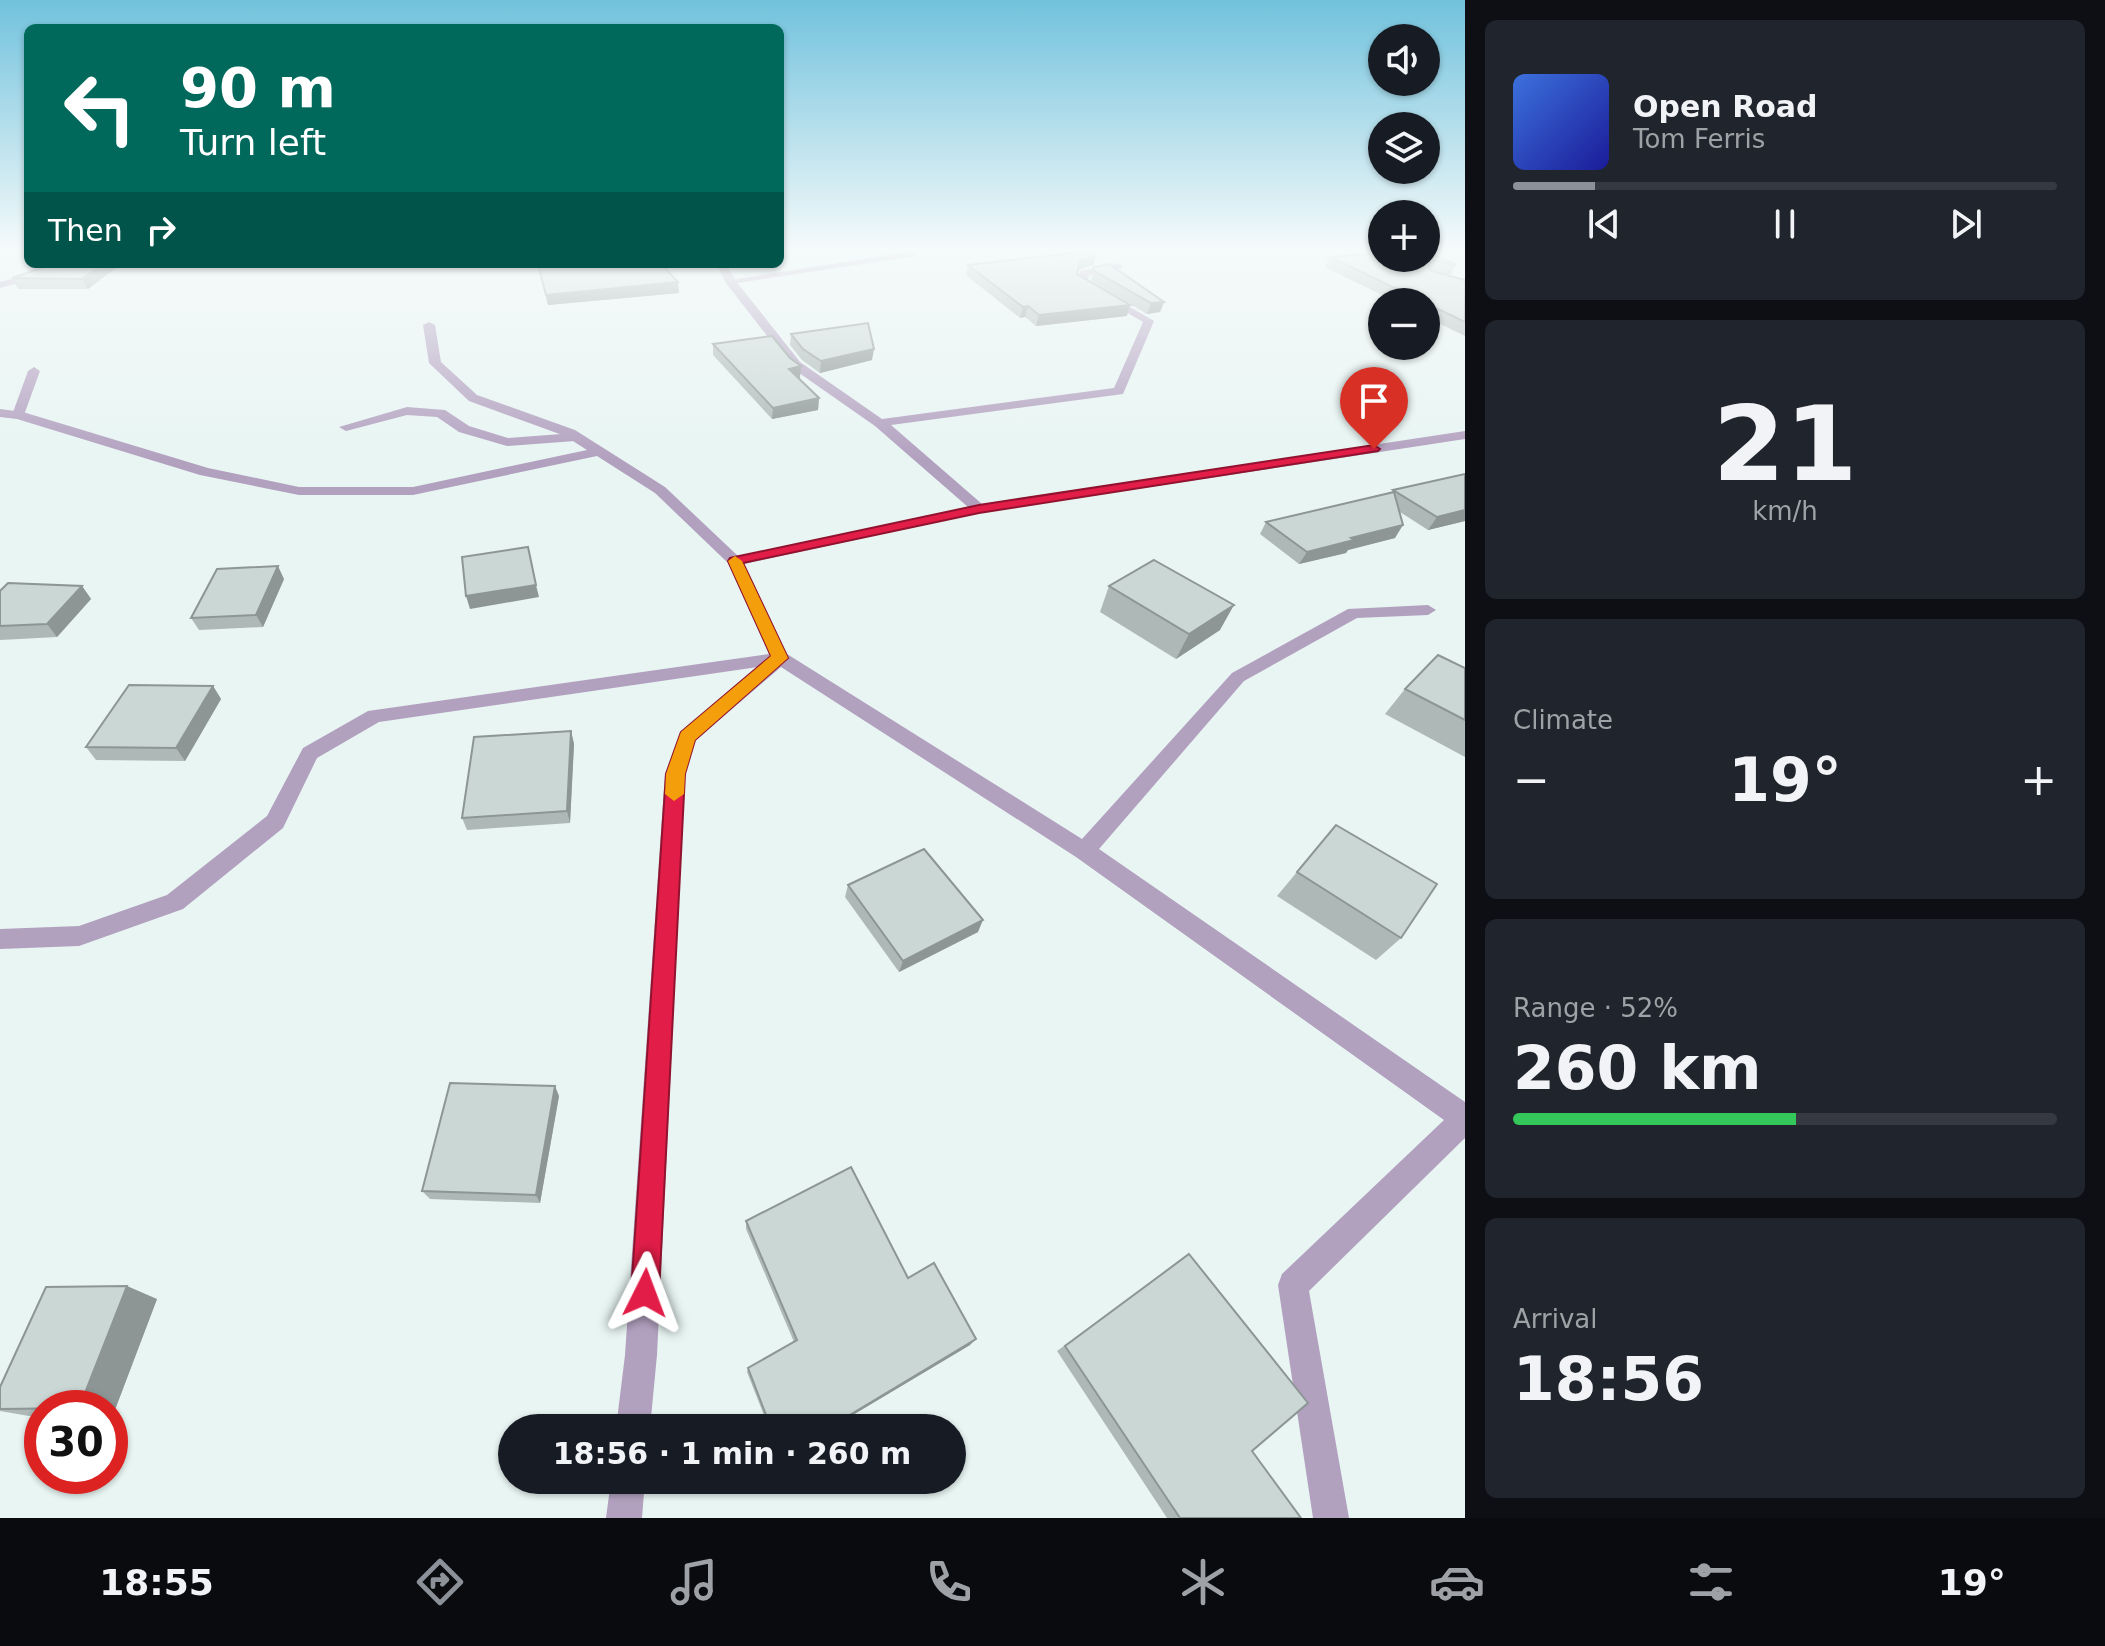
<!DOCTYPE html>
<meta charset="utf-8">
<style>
body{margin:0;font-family:"DejaVu Sans",sans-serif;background:#20242c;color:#f1f3f6;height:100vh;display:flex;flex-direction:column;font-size:30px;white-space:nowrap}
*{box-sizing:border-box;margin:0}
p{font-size:26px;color:#9ea1a6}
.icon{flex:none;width:44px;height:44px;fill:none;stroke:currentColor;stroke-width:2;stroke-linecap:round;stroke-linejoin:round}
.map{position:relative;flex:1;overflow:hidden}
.panel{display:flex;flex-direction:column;gap:20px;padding:20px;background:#0d0f14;width:640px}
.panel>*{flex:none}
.guide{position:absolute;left:24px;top:24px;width:760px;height:244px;border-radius:12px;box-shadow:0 2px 6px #0004;background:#00695c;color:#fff;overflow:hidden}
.buttons{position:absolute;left:1368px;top:24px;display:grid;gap:16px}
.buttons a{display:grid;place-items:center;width:72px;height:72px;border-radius:50%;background:#171b24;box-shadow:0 2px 6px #0004;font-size:40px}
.speed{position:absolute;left:24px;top:1390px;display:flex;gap:16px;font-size:40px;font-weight:700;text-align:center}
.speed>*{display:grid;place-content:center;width:104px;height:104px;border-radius:50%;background:#171b24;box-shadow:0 2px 6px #0004;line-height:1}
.speed .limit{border:12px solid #d22;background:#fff;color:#111}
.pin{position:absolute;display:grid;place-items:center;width:68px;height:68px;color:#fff;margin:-82px -34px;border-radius:50% 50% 50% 0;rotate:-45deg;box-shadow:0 0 8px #0007}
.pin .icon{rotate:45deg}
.me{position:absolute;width:88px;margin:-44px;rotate:3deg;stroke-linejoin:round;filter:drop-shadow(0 0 6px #0008)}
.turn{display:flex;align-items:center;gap:28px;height:168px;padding:0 24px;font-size:36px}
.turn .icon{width:104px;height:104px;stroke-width:2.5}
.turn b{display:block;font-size:56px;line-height:68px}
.then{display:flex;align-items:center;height:76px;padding:0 24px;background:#0003;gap:16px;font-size:30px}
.big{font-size:60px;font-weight:800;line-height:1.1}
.panel .card{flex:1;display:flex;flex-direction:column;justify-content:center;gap:12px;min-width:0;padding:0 28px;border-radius:12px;background:#20242c}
.panel .dial{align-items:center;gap:0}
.dial b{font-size:104px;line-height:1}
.song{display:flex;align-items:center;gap:24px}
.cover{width:96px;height:96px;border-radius:12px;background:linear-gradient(135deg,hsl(220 70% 55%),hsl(240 70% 35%))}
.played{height:8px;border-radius:4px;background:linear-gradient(90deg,#8c9099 15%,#363941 15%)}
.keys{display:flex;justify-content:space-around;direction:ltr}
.heat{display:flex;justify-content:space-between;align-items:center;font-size:44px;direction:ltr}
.charge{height:12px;border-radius:6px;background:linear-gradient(90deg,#34c759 52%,#363941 0)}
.trip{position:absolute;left:498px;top:1414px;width:468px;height:80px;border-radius:40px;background:#171b24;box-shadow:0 2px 6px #0004;font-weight:800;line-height:80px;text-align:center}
.tabs{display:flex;height:128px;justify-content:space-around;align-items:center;background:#090b0e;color:#9ea1a6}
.tabs .icon{width:56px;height:56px}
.tabs .active{color:#8c9099}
.tabs b{font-size:36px;color:#f1f3f6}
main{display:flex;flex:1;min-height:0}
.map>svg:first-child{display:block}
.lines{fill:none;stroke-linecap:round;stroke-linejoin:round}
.service{fill:#b2a0bf;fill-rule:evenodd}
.minor{fill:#b2a0bf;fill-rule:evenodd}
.wall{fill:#aeb9b7}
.shaded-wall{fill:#8d9695}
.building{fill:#cad7d5;stroke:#8d9695;stroke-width:2}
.route{fill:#e11d48;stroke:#92132f;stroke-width:2}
.slow{fill:#f59e0b}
</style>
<main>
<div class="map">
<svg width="1465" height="1518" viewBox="0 0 1465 1518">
<rect width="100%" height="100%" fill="#e8f5f3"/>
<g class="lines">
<!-- service -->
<g class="service">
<path d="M 913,251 L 916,256 L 730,284 L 725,281 Z"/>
<path d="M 34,367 L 40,371 L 24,415 L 13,418 L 12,415 L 28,371 Z"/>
<path d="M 407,407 L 445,410 L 469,426 L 508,438 L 575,433 L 582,437 L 575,441 L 507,446 L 459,432 L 437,417 L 407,415 L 346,431 L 339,427 Z"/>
</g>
<!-- minor -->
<g class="minor">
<path d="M 1120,263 L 1123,268 L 1089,275 L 1087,282 L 1154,321 L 1123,394 L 891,425 L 982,504 L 1465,431 L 1465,439 L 979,513 L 744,564 L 787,654 L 1082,839 L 1232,673 L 1348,609 L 1428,605 L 1436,610 L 1428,615 L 1357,618 L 1244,681 L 1099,849 L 1465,1102 L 1465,1138 L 1309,1291 L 1349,1518 L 1313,1518 L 1278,1285 L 1282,1274 L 1444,1120 L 1076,857 L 781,667 L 696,740 L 685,774 L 657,1355 L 650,1428 L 616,1428 L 625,1355 L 665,774 L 680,732 L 758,667 L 379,722 L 317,758 L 283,828 L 183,909 L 79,946 L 0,949 L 0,929 L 79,926 L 167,895 L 267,816 L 303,748 L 368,711 L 769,654 L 728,563 L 655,493 L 597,456 L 413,495 L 299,495 L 200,475 L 17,419 L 0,417 L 0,409 L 23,412 L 208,468 L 299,487 L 413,487 L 587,450 L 565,436 L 469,401 L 429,363 L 423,325 L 429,322 L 435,325 L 441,362 L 477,395 L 575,430 L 665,487 L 738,556 L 968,507 L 875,426 L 792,368 L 726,283 L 716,264 L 726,264 L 735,280 L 800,362 L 882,419 L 1114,388 L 1143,322 L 1077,283 L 1080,271 Z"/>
<path d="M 69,264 L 85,264 L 0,288 L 0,282 Z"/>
<path d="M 611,1480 L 645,1480 L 642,1518 L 606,1518 Z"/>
</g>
</g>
<!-- wall -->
<g class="wall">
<path d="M 1096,255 L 1093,265 L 1078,270 L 1077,274 L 1127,316 L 1036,326 L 1025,317 L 1020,318 L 966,275 L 968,265 Z"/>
<path d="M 1330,257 L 1426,258 L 1456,265 L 1450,276 L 1465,280 L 1465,336 L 1426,317 L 1426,302 L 1396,302 L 1325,267 Z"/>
<path d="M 43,264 L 121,264 L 88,289 L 18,289 L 12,278 L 44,267 Z"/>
<path d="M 537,264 L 661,264 L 679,293 L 548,305 Z"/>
<path d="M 1094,267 L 1164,302 L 1160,312 L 1147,314 L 1091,281 Z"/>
<path d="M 791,334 L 872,360 L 820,373 L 802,360 L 790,345 Z"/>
<path d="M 713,344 L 800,378 L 798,378 L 819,398 L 818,410 L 772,419 L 713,355 Z"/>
<path d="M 1393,490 L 1465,521 L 1428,530 L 1400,512 L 1395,538 L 1348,550 L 1346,553 L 1299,564 L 1260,534 L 1266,522 L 1391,493 Z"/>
<path d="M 284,579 L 263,627 L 199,630 L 191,618 Z"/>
<path d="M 82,586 L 91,599 L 57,637 L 0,640 L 0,591 Z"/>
<path d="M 1109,586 L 1220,630 L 1176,659 L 1100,612 Z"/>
<path d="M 1465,668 L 1465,757 L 1385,714 L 1405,689 Z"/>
<path d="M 213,686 L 221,699 L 185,761 L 96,760 L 86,747 Z"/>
<path d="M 571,731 L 574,744 L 570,823 L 467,830 L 462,818 Z"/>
<path d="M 1336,825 L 1401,938 L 1376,960 L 1277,896 Z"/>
<path d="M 848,885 L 978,932 L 899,972 L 845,897 Z"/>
<path d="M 559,1096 L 540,1203 L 430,1199 L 422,1191 Z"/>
<path d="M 746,1221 L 908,1278 L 970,1345 L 831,1428 L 769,1428 L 747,1372 L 748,1368 L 794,1342 L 746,1229 Z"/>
<path d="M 1189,1254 L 1252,1451 L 1301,1518 L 1167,1518 L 1057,1351 Z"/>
<path d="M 157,1299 L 113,1415 L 110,1415 L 110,1408 L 42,1408 L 42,1416 L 29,1416 L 0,1411 L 0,1387 Z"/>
</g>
<!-- shaded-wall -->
<g class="shaded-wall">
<path d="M 1096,255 L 1093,265 L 1077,270 L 1080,260 Z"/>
<path d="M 103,264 L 121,264 L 88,289 L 82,279 Z"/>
<path d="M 678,282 L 679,293 L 548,305 L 546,295 Z"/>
<path d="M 1164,302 L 1160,312 L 1147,314 L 1151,303 Z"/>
<path d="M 1130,305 L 1127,316 L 1036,326 L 1039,315 Z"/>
<path d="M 1028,306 L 1025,317 L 1020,318 L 1023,307 Z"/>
<path d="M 874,349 L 872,360 L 820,373 L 821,361 Z"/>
<path d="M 801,366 L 800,378 L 788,380 L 789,369 Z"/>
<path d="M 819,398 L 818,410 L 772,419 L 773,408 Z"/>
<path d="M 1465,510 L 1465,521 L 1428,530 L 1437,517 Z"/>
<path d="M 1403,525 L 1395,538 L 1348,550 L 1346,553 L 1299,564 L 1307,552 L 1351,538 Z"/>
<path d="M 278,566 L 284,579 L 263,627 L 256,615 Z"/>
<path d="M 536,585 L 539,597 L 470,609 L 466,596 Z"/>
<path d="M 82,586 L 91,599 L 57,637 L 47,624 Z"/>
<path d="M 1234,605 L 1220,630 L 1176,659 L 1189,634 Z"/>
<path d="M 213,686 L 221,699 L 185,761 L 176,748 Z"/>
<path d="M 571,731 L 574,744 L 570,823 L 567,811 Z"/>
<path d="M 983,920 L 978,932 L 899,972 L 903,961 Z"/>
<path d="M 555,1086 L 559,1096 L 540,1203 L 536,1195 Z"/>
<path d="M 127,1286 L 157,1299 L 113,1415 L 110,1415 L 110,1408 L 79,1408 Z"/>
<path d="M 976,1339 L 970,1345 L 831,1428 L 828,1428 Z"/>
</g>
<!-- building -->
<g class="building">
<path d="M 1090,251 L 1096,255 L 1080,260 L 1077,274 L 1130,305 L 1039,315 L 1028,306 L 1023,307 L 968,265 Z"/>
<path d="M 1426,251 L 1456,265 L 1434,260 L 1428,265 L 1431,271 L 1465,280 L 1465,322 L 1426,303 L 1426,302 L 1424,302 L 1330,257 L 1382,253 L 1382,258 L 1426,258 Z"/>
<path d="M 53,264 L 103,264 L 82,279 L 12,278 Z"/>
<path d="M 538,264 L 661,264 L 678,282 L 546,295 Z"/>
<path d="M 1109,264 L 1164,302 L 1151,303 L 1093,270 L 1094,267 Z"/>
<path d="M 868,323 L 874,349 L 821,361 L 803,349 L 791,334 Z"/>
<path d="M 772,336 L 790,358 L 801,366 L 789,369 L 819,398 L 773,408 L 713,344 Z"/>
<path d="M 1465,474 L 1465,510 L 1437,517 L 1393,490 Z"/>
<path d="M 1394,492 L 1403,525 L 1351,538 L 1354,540 L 1307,552 L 1266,522 Z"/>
<path d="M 528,547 L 536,585 L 466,596 L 462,557 Z"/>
<path d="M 1154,560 L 1234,605 L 1189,634 L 1109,586 Z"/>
<path d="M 278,566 L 256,615 L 191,618 L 217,569 Z"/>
<path d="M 8,583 L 82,586 L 47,624 L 0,626 L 0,591 Z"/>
<path d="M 1438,655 L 1465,668 L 1465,720 L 1405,689 Z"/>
<path d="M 129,685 L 213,686 L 176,748 L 86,747 Z"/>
<path d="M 571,731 L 567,811 L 462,818 L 474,737 Z"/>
<path d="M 1336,825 L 1437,884 L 1401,938 L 1297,872 Z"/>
<path d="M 924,849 L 983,920 L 903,961 L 848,885 Z"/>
<path d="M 450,1083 L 555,1086 L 536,1195 L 422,1191 Z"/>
<path d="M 851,1167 L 908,1278 L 934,1263 L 976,1339 L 828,1428 L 771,1428 L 748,1368 L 797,1340 L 746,1221 Z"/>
<path d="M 1189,1254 L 1308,1403 L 1252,1451 L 1301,1518 L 1180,1518 L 1065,1346 Z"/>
<path d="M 127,1286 L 79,1408 L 0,1409 L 0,1387 L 46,1287 Z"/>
</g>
<!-- sky -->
<linearGradient id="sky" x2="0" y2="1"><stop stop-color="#71c2dd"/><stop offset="0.54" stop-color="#f5fafa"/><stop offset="1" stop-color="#f5fafa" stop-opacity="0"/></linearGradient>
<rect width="1465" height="460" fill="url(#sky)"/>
<!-- route -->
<path class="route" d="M 1374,445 L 1380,449 L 1378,451 L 979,513 L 743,563 L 788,658 L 695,740 L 685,774 L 659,1293 L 655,1303 L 645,1308 L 635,1303 L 631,1293 L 666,774 L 681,732 L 771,656 L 728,561 L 730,558 L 979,505 Z"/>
<!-- slow -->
<path class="slow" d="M 735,556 L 742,561 L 788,658 L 695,740 L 685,774 L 684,794 L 674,801 L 665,794 L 666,774 L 681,732 L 771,656 L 728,561 Z"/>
</svg>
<div class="buttons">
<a><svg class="icon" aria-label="sound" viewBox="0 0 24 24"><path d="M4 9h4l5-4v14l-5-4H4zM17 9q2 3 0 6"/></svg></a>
<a><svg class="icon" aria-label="layers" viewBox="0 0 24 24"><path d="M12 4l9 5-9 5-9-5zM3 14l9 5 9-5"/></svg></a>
<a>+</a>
<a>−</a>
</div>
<div class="speed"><div class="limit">30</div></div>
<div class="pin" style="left:1374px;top:449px;background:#d93025"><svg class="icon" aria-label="arrive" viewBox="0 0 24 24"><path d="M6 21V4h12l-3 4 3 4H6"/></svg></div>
<svg class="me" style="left:645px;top:1293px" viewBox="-20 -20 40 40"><path d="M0-17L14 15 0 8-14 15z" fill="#e11d48" stroke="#fff" stroke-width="4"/></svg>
<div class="trip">18:56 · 1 min · 260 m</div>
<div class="guide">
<div class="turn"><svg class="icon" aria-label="left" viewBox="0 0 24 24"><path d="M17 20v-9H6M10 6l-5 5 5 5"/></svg><div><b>90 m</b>Turn left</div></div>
<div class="then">Then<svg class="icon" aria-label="right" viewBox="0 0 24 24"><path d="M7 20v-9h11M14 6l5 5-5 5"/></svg></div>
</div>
</div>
<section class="panel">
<div class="card">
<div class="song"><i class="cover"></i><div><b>Open Road</b><p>Tom Ferris</p></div></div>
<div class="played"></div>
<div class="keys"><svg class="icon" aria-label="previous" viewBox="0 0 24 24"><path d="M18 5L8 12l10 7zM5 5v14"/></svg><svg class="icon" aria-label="pause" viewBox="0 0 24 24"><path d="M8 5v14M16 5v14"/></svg><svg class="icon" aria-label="next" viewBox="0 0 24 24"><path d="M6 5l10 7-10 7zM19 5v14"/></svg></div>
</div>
<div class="card dial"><b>21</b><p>km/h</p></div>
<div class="card"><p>Climate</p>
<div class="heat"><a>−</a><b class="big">19°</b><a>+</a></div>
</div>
<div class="card"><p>Range · 52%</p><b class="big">260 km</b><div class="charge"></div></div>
<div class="card"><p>Arrival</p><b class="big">18:56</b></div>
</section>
</main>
<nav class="tabs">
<b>18:55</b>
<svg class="icon active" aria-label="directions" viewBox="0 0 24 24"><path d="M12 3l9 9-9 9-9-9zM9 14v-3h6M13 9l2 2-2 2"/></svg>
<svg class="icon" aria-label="music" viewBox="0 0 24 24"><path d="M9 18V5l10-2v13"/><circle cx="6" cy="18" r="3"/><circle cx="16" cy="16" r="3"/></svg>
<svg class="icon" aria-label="phone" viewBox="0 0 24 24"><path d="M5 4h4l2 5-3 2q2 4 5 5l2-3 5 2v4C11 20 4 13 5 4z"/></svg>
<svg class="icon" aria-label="climate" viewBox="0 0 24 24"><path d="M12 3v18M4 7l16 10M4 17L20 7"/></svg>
<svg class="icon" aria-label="car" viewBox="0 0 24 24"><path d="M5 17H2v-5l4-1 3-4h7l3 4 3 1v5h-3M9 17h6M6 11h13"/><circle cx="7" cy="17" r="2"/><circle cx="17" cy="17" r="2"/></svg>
<svg class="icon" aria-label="filters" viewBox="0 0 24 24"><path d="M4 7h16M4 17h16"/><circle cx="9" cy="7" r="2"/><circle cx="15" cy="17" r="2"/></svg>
<b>19°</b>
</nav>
